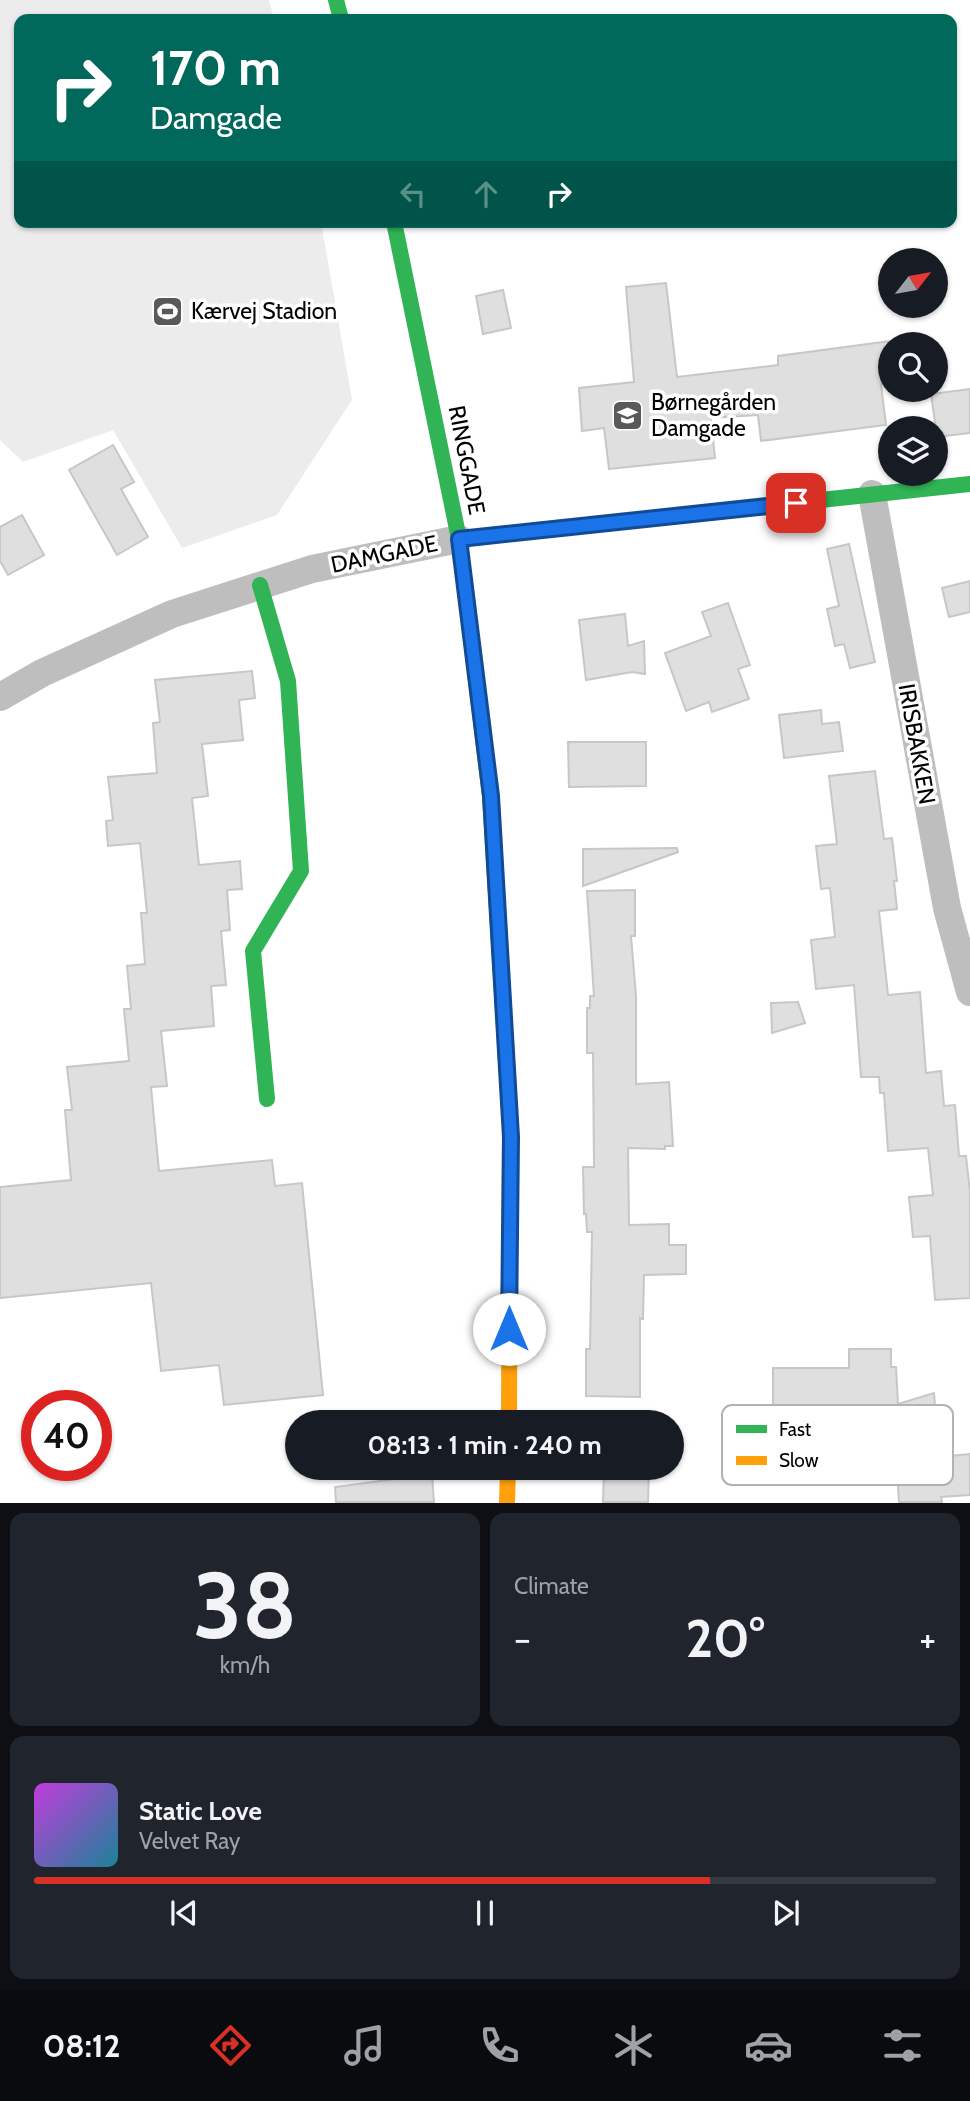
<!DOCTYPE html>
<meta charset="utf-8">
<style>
body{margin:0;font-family:Cabin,sans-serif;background:#20242c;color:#f1f3f6;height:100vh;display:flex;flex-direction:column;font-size:26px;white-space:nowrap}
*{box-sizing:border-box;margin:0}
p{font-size:23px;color:#9ea1a6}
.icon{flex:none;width:38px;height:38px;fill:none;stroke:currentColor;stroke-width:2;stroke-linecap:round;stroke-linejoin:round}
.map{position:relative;height:1503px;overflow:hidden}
.panel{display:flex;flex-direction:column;gap:10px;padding:10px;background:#0d0f14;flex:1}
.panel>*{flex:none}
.hud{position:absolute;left:14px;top:14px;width:943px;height:214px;border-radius:14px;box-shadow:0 2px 5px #0004;background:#00695c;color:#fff;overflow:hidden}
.needle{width:46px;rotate:59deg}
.controls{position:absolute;left:878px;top:248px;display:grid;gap:14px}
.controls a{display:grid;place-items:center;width:70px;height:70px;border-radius:50%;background:#171b24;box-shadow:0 2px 5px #0004;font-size:35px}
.speed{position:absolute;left:21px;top:1390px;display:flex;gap:14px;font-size:35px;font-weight:700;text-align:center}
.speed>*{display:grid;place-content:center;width:91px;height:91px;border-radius:50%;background:#171b24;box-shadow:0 2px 5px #0004;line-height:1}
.speed .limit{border:10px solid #d22;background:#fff;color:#111}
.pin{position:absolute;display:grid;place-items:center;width:60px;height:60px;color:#fff;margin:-30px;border-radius:14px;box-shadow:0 4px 10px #0006}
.me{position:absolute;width:77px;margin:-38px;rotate:0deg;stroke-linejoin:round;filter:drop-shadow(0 0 5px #0008)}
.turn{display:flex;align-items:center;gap:24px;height:147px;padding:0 21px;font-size:32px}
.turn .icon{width:91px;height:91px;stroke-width:2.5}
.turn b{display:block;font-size:49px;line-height:60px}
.lanes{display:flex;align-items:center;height:66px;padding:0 21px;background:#0003;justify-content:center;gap:35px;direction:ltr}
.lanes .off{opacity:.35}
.big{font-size:52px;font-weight:700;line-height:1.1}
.panel .tile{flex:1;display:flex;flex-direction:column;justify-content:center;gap:10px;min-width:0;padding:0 24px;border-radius:14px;background:#20242c}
.panel .dial{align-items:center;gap:0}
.dial b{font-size:91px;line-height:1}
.song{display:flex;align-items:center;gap:21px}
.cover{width:84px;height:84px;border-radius:10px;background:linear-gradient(135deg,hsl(290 70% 55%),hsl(190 70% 35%))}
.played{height:7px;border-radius:4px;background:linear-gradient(90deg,#d93025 75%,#363941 75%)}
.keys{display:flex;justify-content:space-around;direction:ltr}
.heat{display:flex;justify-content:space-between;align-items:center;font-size:38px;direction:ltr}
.panel .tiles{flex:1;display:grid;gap:10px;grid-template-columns:1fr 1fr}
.tile:last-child{grid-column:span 2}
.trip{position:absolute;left:285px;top:1410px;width:399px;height:70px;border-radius:35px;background:#171b24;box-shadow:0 2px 5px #0004;font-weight:700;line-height:70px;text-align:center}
.tab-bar{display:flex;height:112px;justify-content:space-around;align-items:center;background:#090b0e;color:#9ea1a6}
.tab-bar .icon{width:49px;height:49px}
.tab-bar .selected{color:#d93025}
.tab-bar b{font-size:32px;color:#f1f3f6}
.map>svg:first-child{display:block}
.green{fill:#ececec}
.building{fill:#dfdfdf;stroke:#c7c7c7;stroke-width:2}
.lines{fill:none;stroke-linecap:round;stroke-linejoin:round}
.street{stroke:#bebebe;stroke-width:28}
.fast{stroke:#30b455;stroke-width:16}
.slow{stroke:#ff9f0a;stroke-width:16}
.route-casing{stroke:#114b97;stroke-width:18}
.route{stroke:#1a73e8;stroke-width:12}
.labels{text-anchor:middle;stroke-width:7;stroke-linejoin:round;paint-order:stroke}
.poi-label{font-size:23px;fill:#000;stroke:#fff;text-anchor:start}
.street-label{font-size:23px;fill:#000;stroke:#fff}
.key{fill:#fff;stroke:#b2b2b2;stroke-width:2}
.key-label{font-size:19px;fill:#000}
</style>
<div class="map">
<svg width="970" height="1503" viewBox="0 0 970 1503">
<rect width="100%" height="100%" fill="#fff"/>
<!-- green -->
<path class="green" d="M 0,0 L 269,0 L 274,19 L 19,19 L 19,222 L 321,222 L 352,400 L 277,515 L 182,548 L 113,430 L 23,462 L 0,440 Z"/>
<!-- building -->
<g class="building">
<path d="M 666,283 L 677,377 L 778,365 L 778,356 L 891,341 L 891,383 L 881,384 L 886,425 L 761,441 L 758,415 L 711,418 L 715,458 L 609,469 L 604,428 L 582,431 L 579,388 L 634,382 L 626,287 Z"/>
<path d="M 503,290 L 511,328 L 483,334 L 476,296 Z"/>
<path d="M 970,389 L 970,433 L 937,437 L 931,394 Z"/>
<path d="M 113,445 L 134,482 L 121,489 L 148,537 L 117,555 L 69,470 Z"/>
<path d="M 22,515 L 44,555 L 8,575 L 0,561 L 0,527 Z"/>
<path d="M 849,544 L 875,662 L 850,668 L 844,644 L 835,646 L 827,609 L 839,606 L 827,549 Z"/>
<path d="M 970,581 L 970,612 L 949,617 L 942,588 Z"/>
<path d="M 728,603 L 750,665 L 738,669 L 749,699 L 712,712 L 709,702 L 686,711 L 665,653 L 711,636 L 702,612 Z"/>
<path d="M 625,614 L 628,646 L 644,641 L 645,674 L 632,672 L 586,680 L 579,620 Z"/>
<path d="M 252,671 L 255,698 L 239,700 L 243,740 L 202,744 L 208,796 L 192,798 L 199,865 L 240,861 L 242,889 L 227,890 L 230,930 L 221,931 L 226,985 L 211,986 L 214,1026 L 161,1031 L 167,1086 L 151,1087 L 159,1171 L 272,1160 L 275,1186 L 302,1183 L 323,1395 L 224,1405 L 219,1365 L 161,1371 L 151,1283 L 0,1298 L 0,1187 L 71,1180 L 65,1110 L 72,1110 L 67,1067 L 129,1061 L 124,1009 L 131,1009 L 127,966 L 145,964 L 141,913 L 147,913 L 140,843 L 108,846 L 106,821 L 113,820 L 108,777 L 157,773 L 153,723 L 160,722 L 155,680 Z"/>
<path d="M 821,710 L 822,724 L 839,722 L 843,751 L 784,758 L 779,715 Z"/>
<path d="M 568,742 L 646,742 L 646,786 L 569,787 Z"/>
<path d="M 875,771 L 884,839 L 892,838 L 897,881 L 894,881 L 897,909 L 879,911 L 888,995 L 920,992 L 926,1073 L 941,1071 L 944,1106 L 955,1105 L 959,1156 L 966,1156 L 970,1192 L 970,1298 L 935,1300 L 930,1236 L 913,1237 L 909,1197 L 933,1195 L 928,1148 L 888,1151 L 884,1093 L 880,1093 L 879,1077 L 861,1077 L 854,985 L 816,989 L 811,940 L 835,937 L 830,888 L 821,889 L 816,846 L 837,844 L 829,776 Z"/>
<path d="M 677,848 L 678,852 L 583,886 L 583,849 Z"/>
<path d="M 635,890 L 635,936 L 631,936 L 636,996 L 636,1084 L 669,1082 L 673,1146 L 665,1146 L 665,1149 L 628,1148 L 629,1225 L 669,1224 L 669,1245 L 686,1245 L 686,1274 L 644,1275 L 643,1319 L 640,1318 L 640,1397 L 586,1396 L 586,1349 L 590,1349 L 592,1232 L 587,1232 L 586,1214 L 584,1214 L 583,1167 L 594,1167 L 593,1053 L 587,1053 L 587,1008 L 590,1008 L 590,996 L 594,996 L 587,891 Z"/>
<path d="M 798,1002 L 805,1023 L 772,1033 L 771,1003 Z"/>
<path d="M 849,1349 L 891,1349 L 891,1367 L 896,1367 L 898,1404 L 934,1393 L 939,1457 L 970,1454 L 970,1495 L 941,1497 L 942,1502 L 899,1502 L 893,1410 L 773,1411 L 773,1368 L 849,1368 Z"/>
<path d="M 604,1468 L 649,1468 L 648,1502 L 603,1502 Z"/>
<path d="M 432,1474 L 434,1502 L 336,1502 L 335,1487 Z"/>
</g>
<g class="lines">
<!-- street -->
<g class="street">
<path d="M 872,494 L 947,908 L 970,992"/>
<path d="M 0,697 L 42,673 L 172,614 L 312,569 L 459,539"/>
</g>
<!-- fast -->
<g class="fast">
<path d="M 336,0 L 341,19"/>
<path d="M 394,222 L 459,539 L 490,796 L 510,1125"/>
<path d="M 459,539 L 970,484"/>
<path d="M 260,585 L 288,681 L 301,871 L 253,951 L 267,1099"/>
</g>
<!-- slow -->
<g class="slow">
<path d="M 509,1423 L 510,1125"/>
<path d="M 507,1503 L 508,1468"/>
</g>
</g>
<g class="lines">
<defs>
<path id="route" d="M 509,1329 L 511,1137 L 491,796 L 459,539 L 796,503"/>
</defs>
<!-- route casing -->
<use href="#route" class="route-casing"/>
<!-- route -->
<use href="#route" class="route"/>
</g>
<!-- icons -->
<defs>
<symbol id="stadium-square" viewBox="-11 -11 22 22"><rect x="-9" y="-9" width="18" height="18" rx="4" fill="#595959" stroke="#fff"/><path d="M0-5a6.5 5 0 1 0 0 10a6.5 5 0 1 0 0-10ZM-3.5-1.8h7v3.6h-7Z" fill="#fff"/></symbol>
<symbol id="school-square" viewBox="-11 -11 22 22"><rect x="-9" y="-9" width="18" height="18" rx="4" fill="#595959" stroke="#fff"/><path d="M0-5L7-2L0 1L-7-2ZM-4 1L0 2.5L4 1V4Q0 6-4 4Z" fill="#fff"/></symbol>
</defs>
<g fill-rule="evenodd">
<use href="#stadium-square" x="150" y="294" width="35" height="35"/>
<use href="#school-square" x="610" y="398" width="35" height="35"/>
</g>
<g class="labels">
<!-- poi labels -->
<g class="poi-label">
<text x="191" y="319">Kærvej Stadion</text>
<text x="651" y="410">Børnegården<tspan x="651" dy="26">Damgade</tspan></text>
</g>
<!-- street labels -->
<g class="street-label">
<text transform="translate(467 460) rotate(79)" y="8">RINGGADE</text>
<text transform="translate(384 554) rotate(-12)" y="8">DAMGADE</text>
<text transform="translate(917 744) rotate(80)" y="8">IRISBAKKEN</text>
</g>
</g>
<!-- legend -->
<rect x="722" y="1405" width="231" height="80" rx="10" class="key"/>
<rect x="736" y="1425" width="31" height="8" fill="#30b455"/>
<rect x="736" y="1456" width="31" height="9" fill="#ff9f0a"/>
<g class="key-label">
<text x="779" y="1436">Fast</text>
<text x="779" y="1467">Slow</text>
</g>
</svg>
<div class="controls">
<a><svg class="needle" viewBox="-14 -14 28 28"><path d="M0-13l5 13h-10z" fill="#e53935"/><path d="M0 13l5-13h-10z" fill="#9ea1a6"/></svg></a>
<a><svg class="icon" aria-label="search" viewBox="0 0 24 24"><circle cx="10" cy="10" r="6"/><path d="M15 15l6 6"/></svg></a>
<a><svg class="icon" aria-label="layers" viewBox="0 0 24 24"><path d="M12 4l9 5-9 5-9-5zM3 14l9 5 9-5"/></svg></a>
</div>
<div class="speed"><div class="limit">40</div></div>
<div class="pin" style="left:796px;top:503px;background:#d93025"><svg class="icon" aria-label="arrive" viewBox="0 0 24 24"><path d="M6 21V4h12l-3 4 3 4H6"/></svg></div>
<svg class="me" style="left:509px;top:1329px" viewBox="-20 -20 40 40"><circle r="19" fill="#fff"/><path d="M0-13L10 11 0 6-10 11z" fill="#1a73e8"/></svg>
<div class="trip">08:13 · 1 min · 240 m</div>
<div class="hud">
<div class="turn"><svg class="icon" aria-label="right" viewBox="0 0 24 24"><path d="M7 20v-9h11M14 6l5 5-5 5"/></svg><div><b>170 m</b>Damgade</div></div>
<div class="lanes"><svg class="icon off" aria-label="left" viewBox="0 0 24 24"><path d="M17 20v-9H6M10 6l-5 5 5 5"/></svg><svg class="icon off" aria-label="ahead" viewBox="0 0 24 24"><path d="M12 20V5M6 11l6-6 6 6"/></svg><svg class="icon" aria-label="right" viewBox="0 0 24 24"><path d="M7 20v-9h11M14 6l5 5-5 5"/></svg></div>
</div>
</div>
<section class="panel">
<div class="tiles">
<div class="tile dial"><b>38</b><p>km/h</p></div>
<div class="tile"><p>Climate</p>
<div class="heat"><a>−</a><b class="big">20°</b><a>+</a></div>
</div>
<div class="tile">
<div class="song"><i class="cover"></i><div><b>Static Love</b><p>Velvet Ray</p></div></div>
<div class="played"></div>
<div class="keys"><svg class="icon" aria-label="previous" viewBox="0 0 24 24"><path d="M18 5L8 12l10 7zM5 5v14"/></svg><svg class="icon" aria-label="pause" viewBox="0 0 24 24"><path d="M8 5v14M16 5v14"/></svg><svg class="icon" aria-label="next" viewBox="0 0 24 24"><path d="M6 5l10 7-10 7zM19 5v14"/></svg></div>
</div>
</div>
</section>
<nav class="tab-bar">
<b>08:12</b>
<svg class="icon selected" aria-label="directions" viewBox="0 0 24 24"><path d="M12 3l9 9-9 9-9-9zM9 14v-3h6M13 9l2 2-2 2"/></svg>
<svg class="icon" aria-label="music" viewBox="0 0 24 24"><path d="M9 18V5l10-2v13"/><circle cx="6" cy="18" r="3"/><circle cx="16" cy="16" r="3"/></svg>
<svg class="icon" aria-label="phone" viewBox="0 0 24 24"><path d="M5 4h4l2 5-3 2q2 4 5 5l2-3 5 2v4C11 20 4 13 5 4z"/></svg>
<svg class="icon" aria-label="climate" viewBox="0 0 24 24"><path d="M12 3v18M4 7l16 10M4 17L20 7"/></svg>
<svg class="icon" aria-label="car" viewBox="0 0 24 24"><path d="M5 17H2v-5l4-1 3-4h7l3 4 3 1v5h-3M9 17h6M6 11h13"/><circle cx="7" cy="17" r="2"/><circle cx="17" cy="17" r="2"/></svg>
<svg class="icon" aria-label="filters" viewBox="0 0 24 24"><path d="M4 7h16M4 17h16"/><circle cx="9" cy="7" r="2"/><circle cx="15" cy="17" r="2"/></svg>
</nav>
